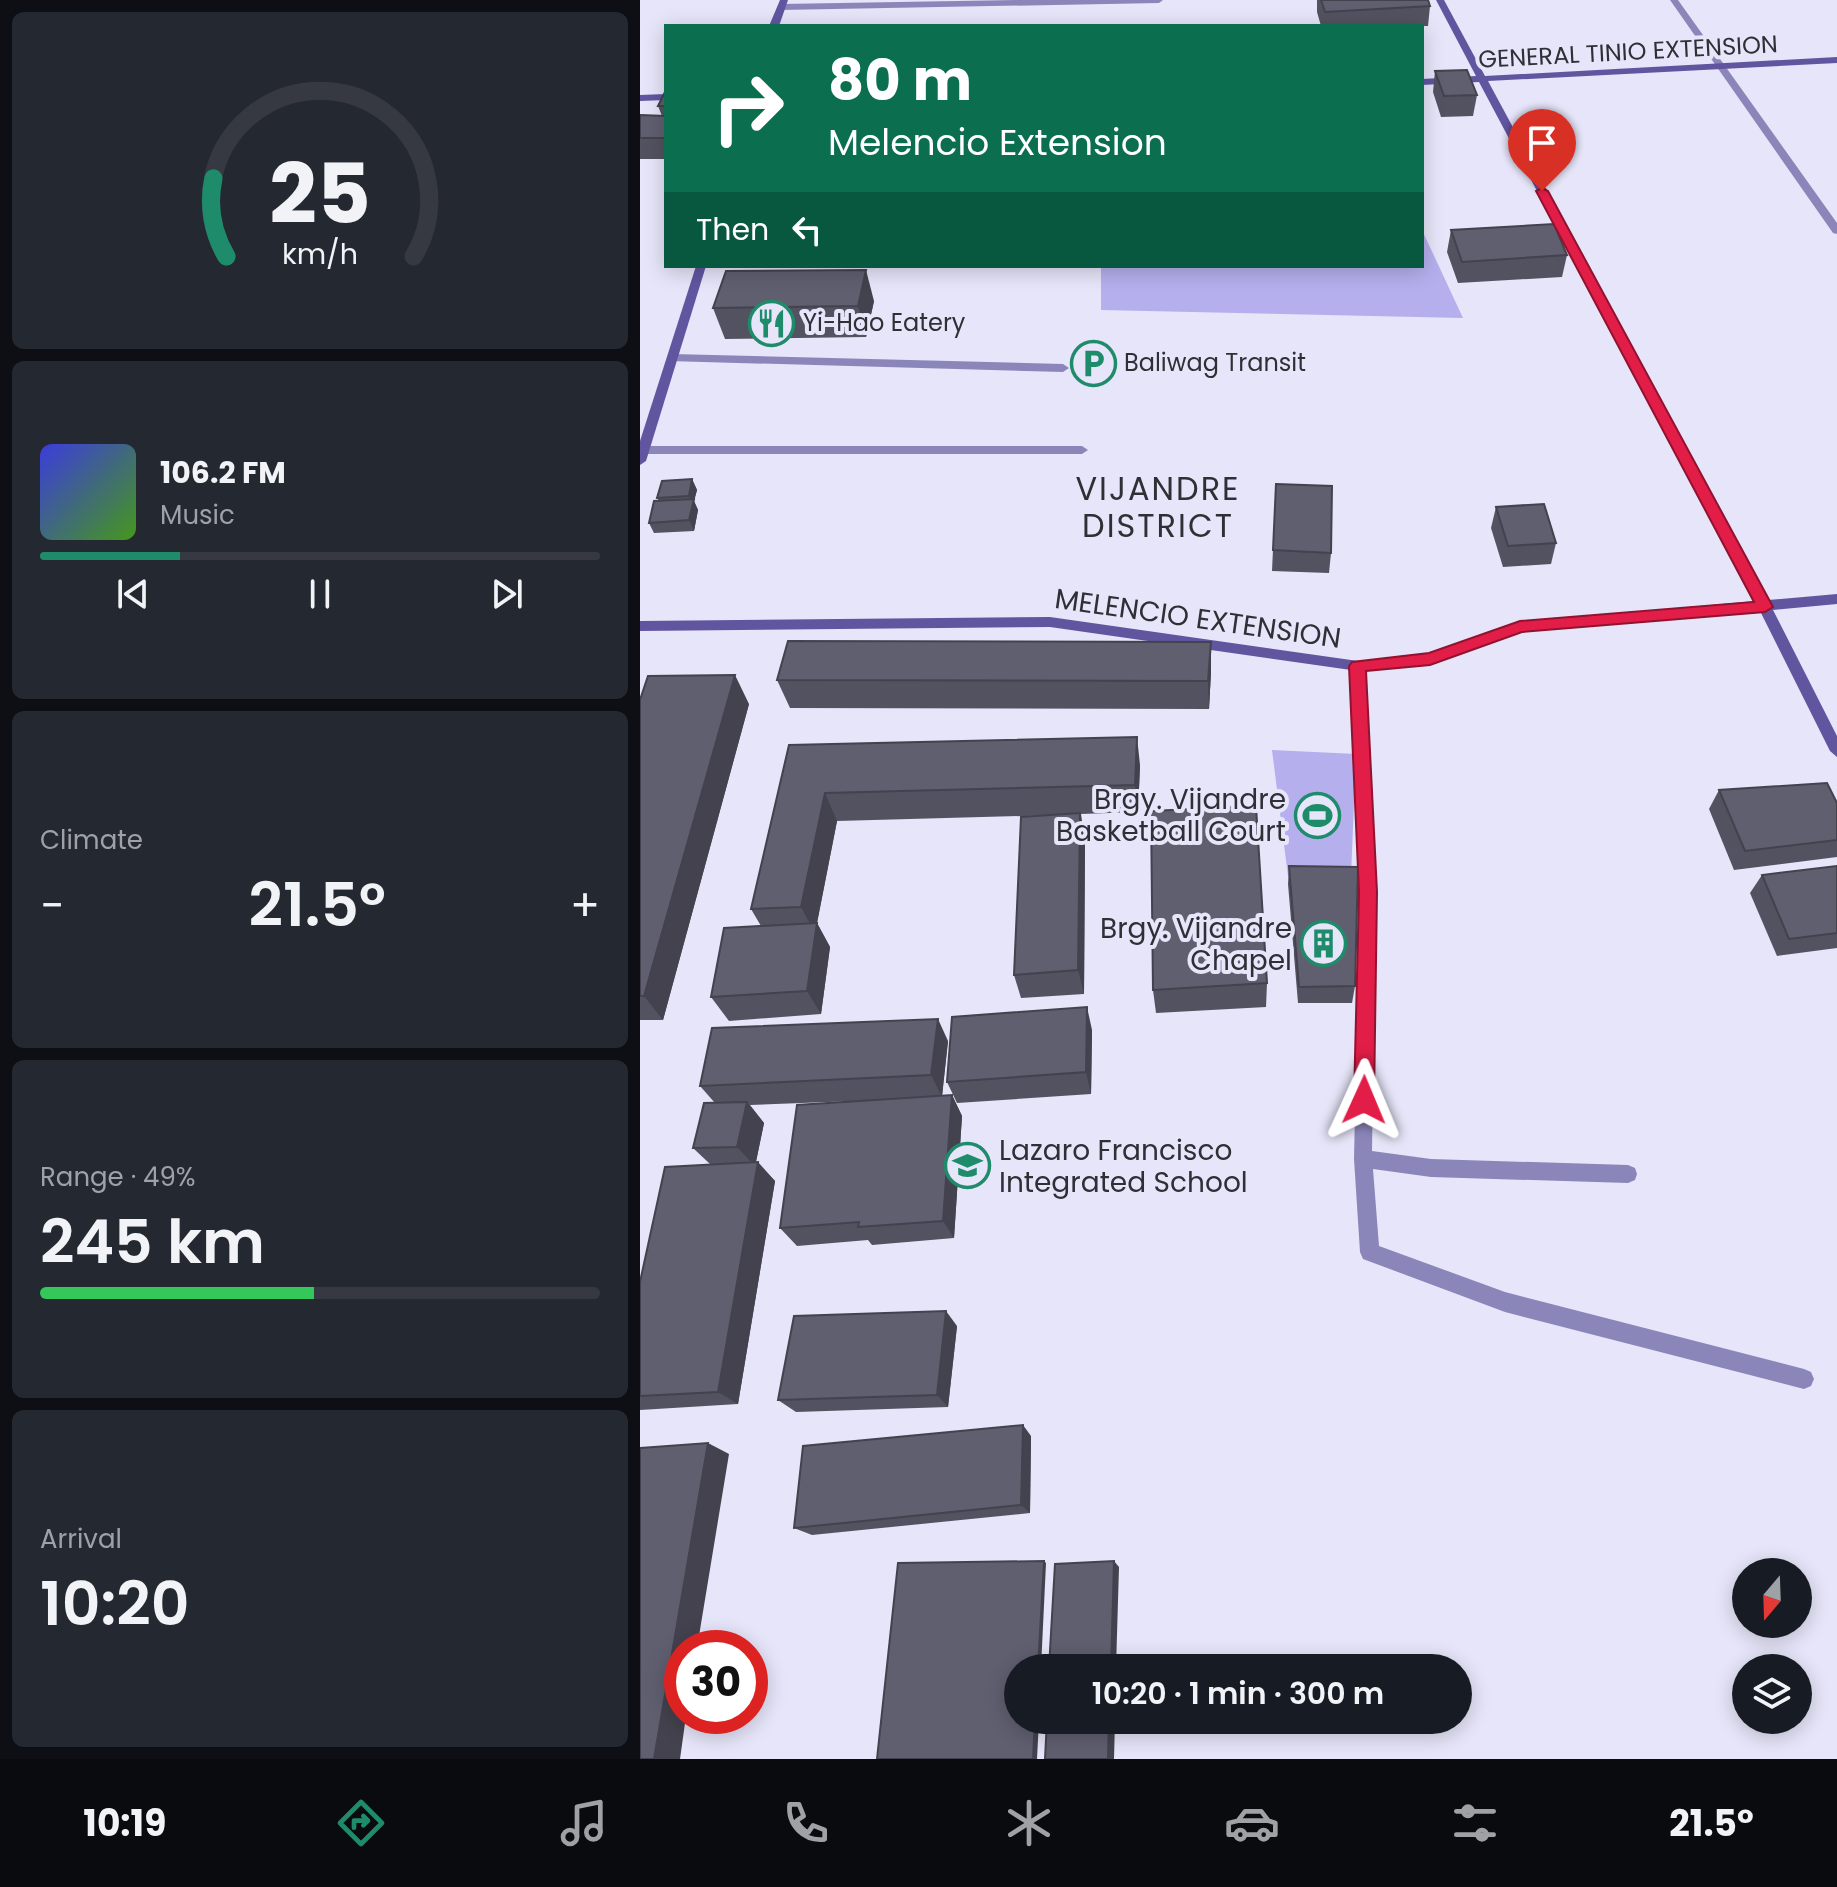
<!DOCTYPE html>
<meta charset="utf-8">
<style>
body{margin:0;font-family:Poppins,sans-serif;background:#242831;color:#f1f3f6;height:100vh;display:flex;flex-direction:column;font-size:30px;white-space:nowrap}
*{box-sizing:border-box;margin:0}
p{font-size:26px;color:#9ea1a6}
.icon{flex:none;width:44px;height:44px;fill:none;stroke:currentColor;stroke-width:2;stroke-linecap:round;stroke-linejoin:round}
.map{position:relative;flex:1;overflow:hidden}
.panel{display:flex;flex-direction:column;gap:12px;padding:12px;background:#0d0f14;width:640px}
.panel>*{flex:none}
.hud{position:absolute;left:24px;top:24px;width:760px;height:244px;border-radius:0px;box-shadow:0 4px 20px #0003;background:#0b6e4f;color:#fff;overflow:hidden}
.needle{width:52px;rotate:199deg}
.tools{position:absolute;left:1092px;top:1558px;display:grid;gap:16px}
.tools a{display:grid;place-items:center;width:80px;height:80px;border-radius:50%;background:#171b24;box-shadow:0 4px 20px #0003;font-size:40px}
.speed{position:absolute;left:24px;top:1630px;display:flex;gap:16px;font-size:40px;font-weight:700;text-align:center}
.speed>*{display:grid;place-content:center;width:104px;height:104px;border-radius:50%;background:#171b24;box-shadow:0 4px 20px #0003;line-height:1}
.speed .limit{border:12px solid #d22;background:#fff;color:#111}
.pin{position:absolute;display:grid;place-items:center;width:68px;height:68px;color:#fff;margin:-82px -34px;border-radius:50% 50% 50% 0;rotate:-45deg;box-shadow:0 0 8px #0007}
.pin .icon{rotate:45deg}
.me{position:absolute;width:88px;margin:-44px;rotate:1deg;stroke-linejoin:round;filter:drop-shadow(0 0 6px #0008)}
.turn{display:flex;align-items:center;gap:28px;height:168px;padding:0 32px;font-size:36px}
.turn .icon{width:104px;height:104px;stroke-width:2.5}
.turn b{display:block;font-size:56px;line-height:68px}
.then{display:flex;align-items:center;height:76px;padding:0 32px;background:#0003;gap:16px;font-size:30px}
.big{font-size:60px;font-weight:600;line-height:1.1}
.panel .tile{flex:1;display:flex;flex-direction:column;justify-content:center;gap:12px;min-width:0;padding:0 28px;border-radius:12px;background:#242831}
.panel .dial{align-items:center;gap:0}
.dial svg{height:208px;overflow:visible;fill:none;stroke:#363941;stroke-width:7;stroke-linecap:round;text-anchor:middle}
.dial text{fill:#f1f3f6;stroke:none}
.song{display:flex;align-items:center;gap:24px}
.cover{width:96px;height:96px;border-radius:12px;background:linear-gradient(135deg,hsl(240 70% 55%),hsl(100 70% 35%))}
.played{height:8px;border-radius:4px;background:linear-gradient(90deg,#1e8c6b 25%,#363941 25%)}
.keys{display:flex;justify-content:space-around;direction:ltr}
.heat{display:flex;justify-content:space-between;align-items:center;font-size:44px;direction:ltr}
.charge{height:12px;border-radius:6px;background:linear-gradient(90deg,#34c759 49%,#363941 0)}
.trip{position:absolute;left:364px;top:1654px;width:468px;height:80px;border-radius:40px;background:#171b24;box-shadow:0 4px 20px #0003;font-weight:600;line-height:80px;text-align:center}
.tabs{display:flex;height:128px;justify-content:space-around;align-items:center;background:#090b0e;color:#9ea1a6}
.tabs .icon{width:56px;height:56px}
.tabs .on{color:#1e8c6b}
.tabs b{font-size:36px;color:#f1f3f6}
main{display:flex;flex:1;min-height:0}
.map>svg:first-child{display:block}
.green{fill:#b5afed}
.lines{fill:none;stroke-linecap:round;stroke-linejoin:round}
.lane{fill:#8b86b9;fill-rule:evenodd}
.street{fill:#8b86b9;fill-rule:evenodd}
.secondary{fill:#6155a0;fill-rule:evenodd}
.wall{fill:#535260}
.shaded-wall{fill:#43424e}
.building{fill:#605f70;stroke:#43424e;stroke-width:2}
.route{fill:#e11d48;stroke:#92132f;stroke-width:2}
.labels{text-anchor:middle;stroke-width:8;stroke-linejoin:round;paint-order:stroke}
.far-street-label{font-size:24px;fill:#2f2f36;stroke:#e6e5f9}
.far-poi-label{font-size:24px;fill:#2f2f36;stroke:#e6e5f9;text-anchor:start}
.street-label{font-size:28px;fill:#2f2f36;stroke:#e6e5f9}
.poi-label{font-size:28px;fill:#2f2f36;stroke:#e6e5f9;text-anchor:end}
.quarter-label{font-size:32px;letter-spacing:2px;fill:#2f2f36;stroke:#e6e5f9}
</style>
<main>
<section class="panel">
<div class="tile dial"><svg viewBox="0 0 100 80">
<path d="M14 69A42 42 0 1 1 86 69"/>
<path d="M14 69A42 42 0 0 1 9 39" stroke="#1e8c6b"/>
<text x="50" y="56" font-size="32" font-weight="700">25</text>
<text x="50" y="72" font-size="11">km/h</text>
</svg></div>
<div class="tile">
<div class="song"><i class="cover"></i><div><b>106.2 FM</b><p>Music</p></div></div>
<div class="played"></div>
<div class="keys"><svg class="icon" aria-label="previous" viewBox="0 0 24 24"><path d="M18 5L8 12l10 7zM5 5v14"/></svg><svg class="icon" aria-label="pause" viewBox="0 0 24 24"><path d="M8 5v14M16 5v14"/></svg><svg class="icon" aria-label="next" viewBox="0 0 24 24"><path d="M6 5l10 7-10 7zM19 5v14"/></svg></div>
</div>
<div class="tile"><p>Climate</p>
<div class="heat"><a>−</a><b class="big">21.5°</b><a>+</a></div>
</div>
<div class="tile"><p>Range · 49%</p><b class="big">245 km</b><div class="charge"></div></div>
<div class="tile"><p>Arrival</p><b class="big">10:20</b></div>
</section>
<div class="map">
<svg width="1197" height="1759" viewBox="0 0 1197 1759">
<rect width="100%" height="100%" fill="#e6e5f9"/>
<!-- green -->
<g class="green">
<path d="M 782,230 L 823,318 L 461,310 L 461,266 L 782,266 Z"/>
<path d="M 632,750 L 716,754 L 711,876 L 648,876 Z"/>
</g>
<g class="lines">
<!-- lane -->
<g class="lane">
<path d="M 32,354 L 423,364 L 429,368 L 423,372 L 28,361 L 28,355 Z"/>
<path d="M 3,446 L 442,446 L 448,450 L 442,454 L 3,454 L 0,453 L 0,447 Z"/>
</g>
<!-- street -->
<g class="street">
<path d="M 376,0 L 523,0 L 519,3 L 141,10 L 137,7 L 141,4 Z"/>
<path d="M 1030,0 L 1038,0 L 1197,223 L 1197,234 L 1193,233 Z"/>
<path d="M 718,661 L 725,666 L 736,892 L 732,1151 L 791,1159 L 988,1165 L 995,1168 L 997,1174 L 995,1180 L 988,1183 L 791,1177 L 733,1169 L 739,1246 L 865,1292 L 1164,1369 L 1171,1372 L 1174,1379 L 1171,1386 L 1164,1389 L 865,1312 L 723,1259 L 720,1252 L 714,1159 L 720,892 L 711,666 Z"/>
</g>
<!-- secondary -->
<g class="secondary">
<path d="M 140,0 L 148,0 L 139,26 L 129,26 Z"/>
<path d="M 796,0 L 804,0 L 845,76 L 1197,57 L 1197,63 L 848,81 L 1128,600 L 1197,594 L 1197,604 L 1133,610 L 1197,736 L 1197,757 L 1190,751 L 1120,611 L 881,632 L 790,664 L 718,671 L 410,627 L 0,631 L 0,621 L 410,617 L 718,661 L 789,654 L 880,622 L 1115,601 L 839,82 L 782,85 L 782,79 L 836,76 Z"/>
<path d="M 26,94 L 26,100 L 0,101 L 0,95 Z"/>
<path d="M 56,266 L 66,266 L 6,461 L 0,465 L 0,441 Z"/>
</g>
</g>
<!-- wall -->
<g class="wall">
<path d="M 677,0 L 788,0 L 790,6 L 788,26 L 681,26 L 677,12 Z"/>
<path d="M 795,71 L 837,95 L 833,116 L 801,117 L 793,92 Z"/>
<path d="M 26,90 L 26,159 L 0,159 L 0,116 L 22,116 L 18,106 Z"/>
<path d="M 811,230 L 927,255 L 922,277 L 818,283 L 807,252 Z"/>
<path d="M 234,301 L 226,337 L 85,339 L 73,308 Z"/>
<path d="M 52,479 L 57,490 L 54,501 L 58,510 L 54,531 L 14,533 L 9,523 L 19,501 L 17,498 Z"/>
<path d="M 636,484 L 691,553 L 689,573 L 632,571 Z"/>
<path d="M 856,507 L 916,543 L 911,564 L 863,567 L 851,528 Z"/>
<path d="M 571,642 L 571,672 L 569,709 L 150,708 L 137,680 Z"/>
<path d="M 0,700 L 109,704 L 23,1020 L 0,1020 Z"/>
<path d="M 149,745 L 500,765 L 498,812 L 441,814 L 445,840 L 444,994 L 381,998 L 374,975 L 419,815 L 197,821 L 177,923 L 190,947 L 181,1014 L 89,1021 L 71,997 L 121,926 L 111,909 Z"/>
<path d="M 1079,790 L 1197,803 L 1197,857 L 1094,870 L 1069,809 Z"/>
<path d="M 649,866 L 715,986 L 712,1003 L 658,1003 L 648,884 Z"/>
<path d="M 1197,866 L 1197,948 L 1137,956 L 1110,893 L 1122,875 Z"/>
<path d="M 627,983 L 626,1007 L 516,1013 L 513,990 Z"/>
<path d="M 452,1030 L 451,1094 L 317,1103 L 307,1082 Z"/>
<path d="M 308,1041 L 302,1095 L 312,1095 L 322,1116 L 314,1238 L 232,1245 L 228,1240 L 157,1246 L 140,1228 L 240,1100 L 110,1105 L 124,1123 L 116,1162 L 135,1181 L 98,1404 L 0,1410 L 0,1282 L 70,1164 L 53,1148 L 75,1103 L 60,1086 Z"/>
<path d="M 317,1326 L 308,1407 L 156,1412 L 138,1400 Z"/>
<path d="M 391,1436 L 390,1513 L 172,1535 L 154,1528 Z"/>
</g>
<!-- shaded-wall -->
<g class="shaded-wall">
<path d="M 226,270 L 234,301 L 226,337 L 218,306 Z"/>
<path d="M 52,479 L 57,490 L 54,501 L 58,510 L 54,531 L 49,520 L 52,505 L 49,496 Z"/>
<path d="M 571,642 L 571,672 L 569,709 L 568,681 Z"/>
<path d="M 95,675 L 109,704 L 23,1020 L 4,996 Z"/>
<path d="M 497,737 L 500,765 L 498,812 L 495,785 Z"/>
<path d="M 185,793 L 197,821 L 175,933 L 161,907 Z"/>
<path d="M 440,813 L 445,840 L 444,994 L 438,970 Z"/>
<path d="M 177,923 L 190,947 L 181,1014 L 167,991 Z"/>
<path d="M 447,1007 L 452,1030 L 451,1094 L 446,1072 Z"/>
<path d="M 298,1019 L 308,1041 L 302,1097 L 291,1075 Z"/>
<path d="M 312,1095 L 322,1116 L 314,1238 L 303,1221 Z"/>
<path d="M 107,1102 L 124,1123 L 115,1166 L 97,1147 Z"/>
<path d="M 118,1162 L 135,1181 L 98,1404 L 78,1392 Z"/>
<path d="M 306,1311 L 317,1326 L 308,1407 L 297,1395 Z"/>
<path d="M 383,1425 L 391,1436 L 390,1513 L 381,1505 Z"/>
<path d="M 68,1443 L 89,1454 L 57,1648 L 42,1648 L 42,1716 L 46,1716 L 40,1759 L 14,1759 Z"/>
<path d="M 404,1561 L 406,1563 L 401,1668 L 398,1668 Z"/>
<path d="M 474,1561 L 479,1567 L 476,1668 L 471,1668 Z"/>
<path d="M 395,1720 L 399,1720 L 397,1759 L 393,1759 Z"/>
<path d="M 469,1720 L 475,1720 L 474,1759 L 468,1759 Z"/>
</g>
<!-- building -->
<g class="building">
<path d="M 681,0 L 788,0 L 790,6 L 685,12 Z"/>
<path d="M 827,70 L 837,95 L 804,96 L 795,71 Z"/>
<path d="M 26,90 L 26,106 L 18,106 Z"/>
<path d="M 0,115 L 26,116 L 26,138 L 0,138 Z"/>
<path d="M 914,224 L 927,255 L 822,262 L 811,230 Z"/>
<path d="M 226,270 L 218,306 L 73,308 L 86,271 Z"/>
<path d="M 52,479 L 49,496 L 17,498 L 22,481 Z"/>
<path d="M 636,484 L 692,486 L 691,553 L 633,550 Z"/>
<path d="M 54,499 L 49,520 L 9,523 L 14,501 Z"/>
<path d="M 904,504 L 916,543 L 868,546 L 856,507 Z"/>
<path d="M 148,641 L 571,642 L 568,681 L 137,680 Z"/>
<path d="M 95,675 L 4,996 L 0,996 L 0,700 L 8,676 Z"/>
<path d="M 497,737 L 495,785 L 185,793 L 161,907 L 111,909 L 149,745 Z"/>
<path d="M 1187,783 L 1197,803 L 1197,840 L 1105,851 L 1079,790 Z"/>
<path d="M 616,806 L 627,983 L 513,990 L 511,811 Z"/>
<path d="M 440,813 L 438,970 L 374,975 L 381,817 Z"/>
<path d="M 649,866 L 718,867 L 715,986 L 659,987 Z"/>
<path d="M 1197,866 L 1197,933 L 1149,939 L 1122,875 Z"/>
<path d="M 177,923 L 167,991 L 71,997 L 84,928 Z"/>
<path d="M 447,1007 L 446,1072 L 307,1082 L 312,1017 Z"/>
<path d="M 298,1019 L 291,1075 L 60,1086 L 72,1028 Z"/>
<path d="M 312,1095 L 303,1221 L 218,1227 L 219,1222 L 140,1228 L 157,1105 Z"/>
<path d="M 107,1102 L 97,1147 L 53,1148 L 64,1103 Z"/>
<path d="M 118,1162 L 78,1392 L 0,1396 L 0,1282 L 25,1167 Z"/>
<path d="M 306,1311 L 297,1395 L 138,1400 L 154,1316 Z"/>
<path d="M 383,1425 L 381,1505 L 154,1528 L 163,1446 Z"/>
<path d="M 68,1443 L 14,1759 L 0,1759 L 0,1448 Z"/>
<path d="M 404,1561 L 398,1668 L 378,1668 L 378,1720 L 395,1720 L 393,1759 L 237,1759 L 258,1563 Z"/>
<path d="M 474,1561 L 471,1668 L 409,1668 L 415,1564 Z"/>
<path d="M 407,1720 L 469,1720 L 468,1759 L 405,1759 Z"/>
</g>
<!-- route -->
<path class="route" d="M 902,188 L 908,191 L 1133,607 L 1125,612 L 882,632 L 790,665 L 726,671 L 737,892 L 734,1100 L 731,1107 L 724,1109 L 717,1107 L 714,1100 L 719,892 L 709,666 L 712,662 L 789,653 L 880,621 L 1114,602 L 896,191 Z"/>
<!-- icons -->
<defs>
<symbol id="restaurant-ring" viewBox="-11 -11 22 22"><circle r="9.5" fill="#e6e5f9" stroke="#1e8c6b" stroke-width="1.5"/><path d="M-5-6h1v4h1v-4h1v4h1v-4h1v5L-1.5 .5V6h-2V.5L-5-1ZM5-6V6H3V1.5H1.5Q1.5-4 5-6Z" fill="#1e8c6b"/></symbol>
<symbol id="parking-ring" viewBox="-11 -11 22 22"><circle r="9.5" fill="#e6e5f9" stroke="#1e8c6b" stroke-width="1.5"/><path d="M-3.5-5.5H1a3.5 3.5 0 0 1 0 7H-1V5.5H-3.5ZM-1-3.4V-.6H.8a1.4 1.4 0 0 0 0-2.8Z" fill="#1e8c6b"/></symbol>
<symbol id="stadium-ring" viewBox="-11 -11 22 22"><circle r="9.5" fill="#e6e5f9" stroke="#1e8c6b" stroke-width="1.5"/><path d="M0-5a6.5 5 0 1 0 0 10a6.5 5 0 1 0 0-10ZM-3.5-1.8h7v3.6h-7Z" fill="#1e8c6b"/></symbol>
<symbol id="building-ring" viewBox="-11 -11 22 22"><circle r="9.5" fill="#e6e5f9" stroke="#1e8c6b" stroke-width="1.5"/><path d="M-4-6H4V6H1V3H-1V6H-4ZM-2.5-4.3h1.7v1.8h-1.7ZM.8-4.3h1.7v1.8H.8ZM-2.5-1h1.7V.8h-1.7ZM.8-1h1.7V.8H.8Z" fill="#1e8c6b"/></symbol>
<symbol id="school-ring" viewBox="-11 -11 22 22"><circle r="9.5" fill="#e6e5f9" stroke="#1e8c6b" stroke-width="1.5"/><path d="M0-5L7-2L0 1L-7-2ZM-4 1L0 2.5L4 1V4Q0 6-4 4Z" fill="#1e8c6b"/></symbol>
</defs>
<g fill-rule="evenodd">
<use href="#restaurant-ring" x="106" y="298" width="51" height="51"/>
<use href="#parking-ring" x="428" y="338" width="51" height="51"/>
<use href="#stadium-ring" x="652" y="790" width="51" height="51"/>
<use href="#building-ring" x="658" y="918" width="51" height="51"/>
<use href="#school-ring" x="302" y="1140" width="51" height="51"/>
</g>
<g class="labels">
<!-- far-street labels -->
<g class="far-street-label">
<text transform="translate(988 52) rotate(-3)" y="8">GENERAL TINIO EXTENSION</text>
</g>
<!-- far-poi labels -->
<g class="far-poi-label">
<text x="163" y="331">Yi-Hao Eatery</text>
<text x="484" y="371">Baliwag Transit</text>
</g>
<!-- street labels -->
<g class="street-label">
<text transform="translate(558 618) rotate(8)" y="10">MELENCIO EXTENSION</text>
</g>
<!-- poi labels -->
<g class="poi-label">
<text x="646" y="809">Brgy. Vijandre<tspan x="646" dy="32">Basketball Court</tspan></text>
<text x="652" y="938">Brgy. Vijandre<tspan x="652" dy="32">Chapel</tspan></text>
<text x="359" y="1160" text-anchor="start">Lazaro Francisco<tspan x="359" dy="32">Integrated School</tspan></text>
</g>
<!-- quarter labels -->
<g class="quarter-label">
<text x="518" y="500">VIJANDRE<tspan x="518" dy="37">DISTRICT</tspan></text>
</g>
</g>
</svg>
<div class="tools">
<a><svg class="needle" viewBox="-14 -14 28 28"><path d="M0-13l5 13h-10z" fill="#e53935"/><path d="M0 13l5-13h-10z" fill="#9ea1a6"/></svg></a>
<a><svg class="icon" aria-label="layers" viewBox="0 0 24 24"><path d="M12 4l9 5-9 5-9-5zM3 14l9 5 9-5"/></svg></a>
</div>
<div class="speed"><div class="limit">30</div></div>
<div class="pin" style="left:902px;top:191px;background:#d93025"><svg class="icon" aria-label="arrive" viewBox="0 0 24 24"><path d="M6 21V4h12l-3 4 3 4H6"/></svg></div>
<svg class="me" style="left:724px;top:1100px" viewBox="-20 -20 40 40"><path d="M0-17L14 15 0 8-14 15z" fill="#e11d48" stroke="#fff" stroke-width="4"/></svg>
<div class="trip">10:20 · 1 min · 300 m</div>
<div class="hud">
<div class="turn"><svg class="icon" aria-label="right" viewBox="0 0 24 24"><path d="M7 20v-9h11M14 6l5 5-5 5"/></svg><div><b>80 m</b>Melencio Extension</div></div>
<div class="then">Then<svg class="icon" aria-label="left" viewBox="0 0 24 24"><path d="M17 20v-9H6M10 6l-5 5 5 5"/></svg></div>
</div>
</div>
</main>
<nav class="tabs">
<b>10:19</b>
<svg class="icon on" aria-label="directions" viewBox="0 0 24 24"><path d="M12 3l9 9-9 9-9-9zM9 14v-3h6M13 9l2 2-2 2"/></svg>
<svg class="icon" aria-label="music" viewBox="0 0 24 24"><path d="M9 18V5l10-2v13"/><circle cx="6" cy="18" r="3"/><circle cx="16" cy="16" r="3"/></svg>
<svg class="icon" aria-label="phone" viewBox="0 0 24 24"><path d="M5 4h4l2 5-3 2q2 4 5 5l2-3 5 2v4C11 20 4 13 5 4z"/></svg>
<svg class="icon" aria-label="climate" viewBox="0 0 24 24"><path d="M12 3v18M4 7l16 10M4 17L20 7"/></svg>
<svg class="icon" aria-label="car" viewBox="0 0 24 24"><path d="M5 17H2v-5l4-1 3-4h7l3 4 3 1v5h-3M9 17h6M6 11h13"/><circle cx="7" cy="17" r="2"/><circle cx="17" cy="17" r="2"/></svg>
<svg class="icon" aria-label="filters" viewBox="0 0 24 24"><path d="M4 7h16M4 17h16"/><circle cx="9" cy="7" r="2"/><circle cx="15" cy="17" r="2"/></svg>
<b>21.5°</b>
</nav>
